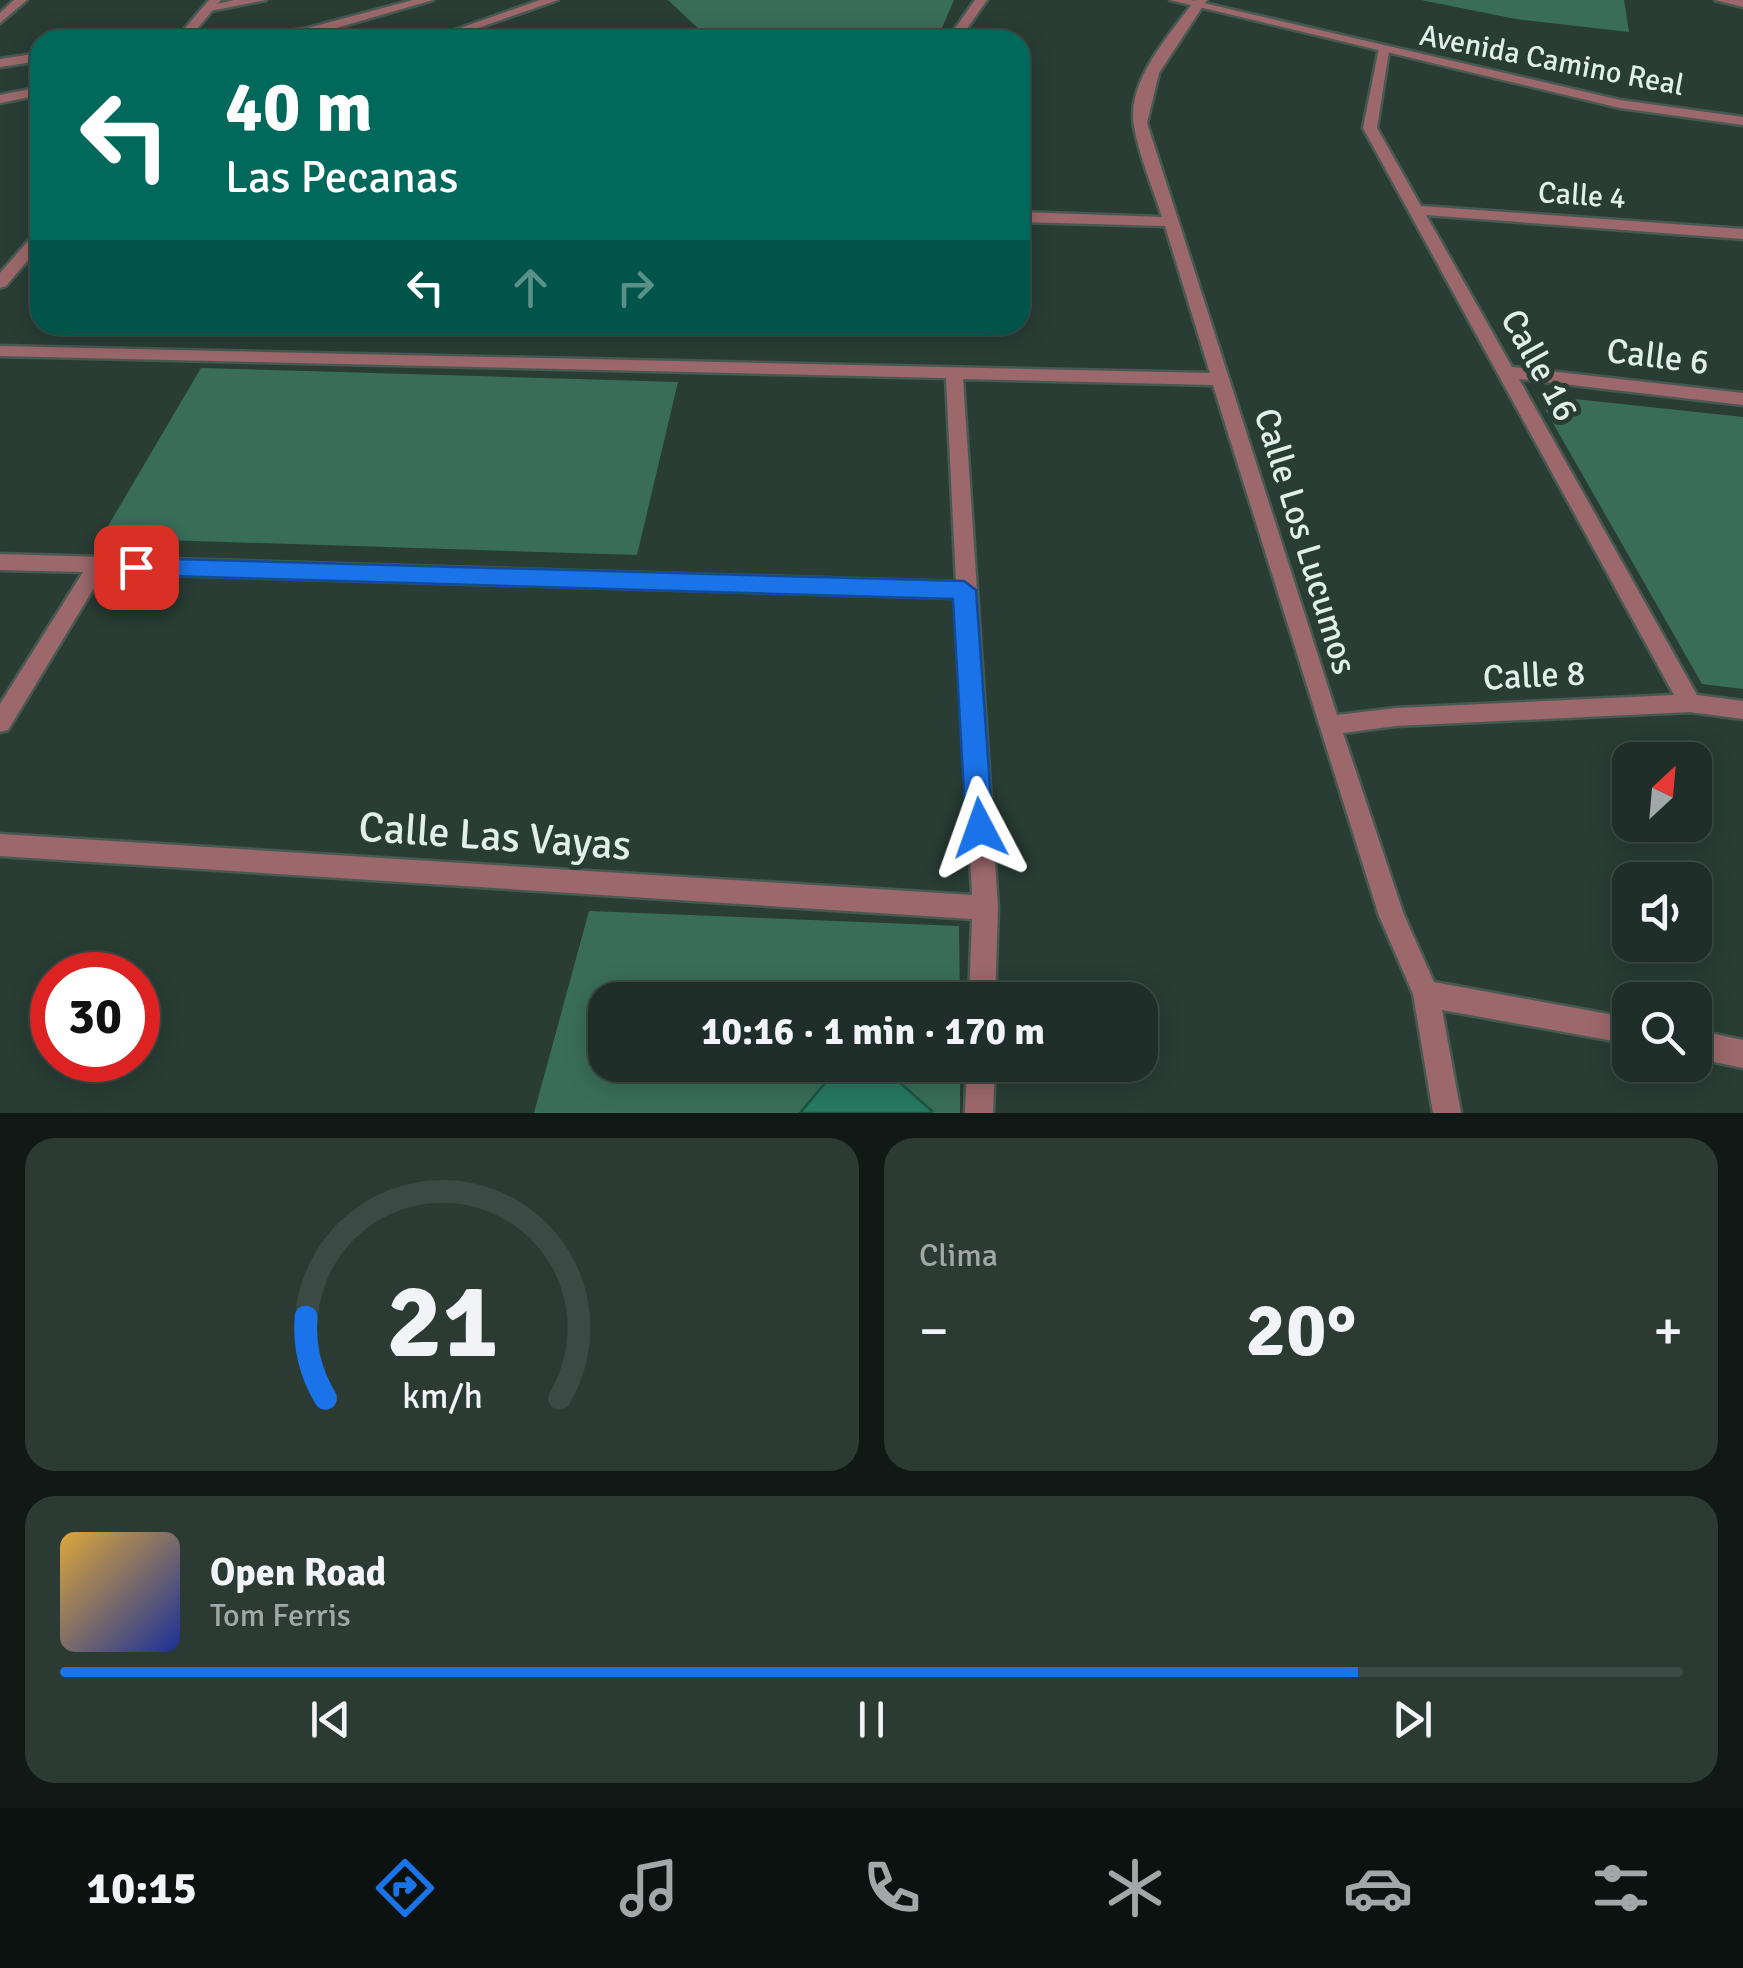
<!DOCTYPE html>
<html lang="es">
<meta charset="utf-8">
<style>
body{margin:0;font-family:Signika,sans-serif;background:#2c3a34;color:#f1f3f6;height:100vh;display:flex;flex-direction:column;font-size:38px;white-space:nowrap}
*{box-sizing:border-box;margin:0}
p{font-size:32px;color:#a1a8a8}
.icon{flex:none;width:55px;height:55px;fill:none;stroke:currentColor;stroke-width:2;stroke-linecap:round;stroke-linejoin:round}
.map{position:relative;height:1113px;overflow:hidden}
.sheet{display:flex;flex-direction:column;gap:25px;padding:25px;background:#111916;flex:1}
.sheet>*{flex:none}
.hud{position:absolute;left:30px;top:30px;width:1000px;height:305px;border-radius:30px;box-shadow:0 5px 25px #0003,0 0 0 2px #3c4a45;background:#00695c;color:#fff;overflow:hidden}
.needle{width:65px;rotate:26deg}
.controls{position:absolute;left:1612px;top:742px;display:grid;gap:20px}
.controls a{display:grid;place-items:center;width:100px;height:100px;border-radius:20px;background:#1f2e28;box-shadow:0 5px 25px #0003,0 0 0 2px #3c4a45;font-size:50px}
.speed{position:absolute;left:30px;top:952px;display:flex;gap:20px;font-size:50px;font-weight:700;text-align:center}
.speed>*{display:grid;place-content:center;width:130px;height:130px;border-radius:50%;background:#1f2e28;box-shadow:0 5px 25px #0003,0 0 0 2px #3c4a45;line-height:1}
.speed .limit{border:15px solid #d22;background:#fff;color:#111}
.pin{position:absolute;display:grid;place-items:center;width:85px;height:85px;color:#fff;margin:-42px;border-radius:20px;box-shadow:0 5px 15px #0006}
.me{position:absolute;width:110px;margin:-55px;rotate:356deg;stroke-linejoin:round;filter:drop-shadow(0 0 8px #0008)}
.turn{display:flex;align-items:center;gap:35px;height:210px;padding:0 30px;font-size:45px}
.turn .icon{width:130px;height:130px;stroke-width:2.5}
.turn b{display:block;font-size:70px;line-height:85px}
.lanes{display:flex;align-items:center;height:95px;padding:0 30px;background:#0003;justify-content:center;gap:50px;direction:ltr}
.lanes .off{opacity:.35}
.big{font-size:75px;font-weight:700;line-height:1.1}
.sheet .tile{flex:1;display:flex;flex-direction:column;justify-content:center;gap:15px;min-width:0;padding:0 35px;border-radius:30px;background:#2c3a34}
.sheet .dial{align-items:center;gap:0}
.dial svg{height:260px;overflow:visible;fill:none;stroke:#3c4a45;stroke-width:7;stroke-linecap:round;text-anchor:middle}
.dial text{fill:#f1f3f6;stroke:none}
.song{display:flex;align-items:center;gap:30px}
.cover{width:120px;height:120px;border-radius:15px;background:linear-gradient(135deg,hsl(40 70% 55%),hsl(230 70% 35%))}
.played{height:10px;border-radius:5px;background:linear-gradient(90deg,#1a73e8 80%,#3c4a45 80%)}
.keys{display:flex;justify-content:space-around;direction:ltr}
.heat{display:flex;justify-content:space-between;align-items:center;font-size:55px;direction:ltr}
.sheet .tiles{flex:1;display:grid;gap:25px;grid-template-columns:1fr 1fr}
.tile:last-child{grid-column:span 2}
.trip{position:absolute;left:588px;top:982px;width:570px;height:100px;border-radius:30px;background:#1f2e28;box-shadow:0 5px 25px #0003,0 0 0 2px #3c4a45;font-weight:700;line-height:100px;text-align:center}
.menu{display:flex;height:160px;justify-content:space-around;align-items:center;background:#0c1210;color:#a1a8a8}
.menu .icon{width:70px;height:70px}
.menu .active{color:#1a73e8}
.menu b{font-size:45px;color:#f1f3f6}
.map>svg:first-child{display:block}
.green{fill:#396d5a}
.building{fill:#27795f;stroke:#1b5542;stroke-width:2.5}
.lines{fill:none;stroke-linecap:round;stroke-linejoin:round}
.pedestrian-casing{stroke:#475952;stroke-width:5}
.minor-casing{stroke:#475952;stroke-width:5}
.tertiary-casing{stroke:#475952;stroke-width:5}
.pedestrian{fill:#9c686b;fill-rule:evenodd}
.minor{fill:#9c686b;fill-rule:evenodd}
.tertiary{fill:#9c686b;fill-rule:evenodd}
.route{fill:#1a73e8;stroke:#114b97;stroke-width:2.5}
.labels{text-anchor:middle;stroke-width:10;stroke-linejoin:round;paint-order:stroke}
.far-street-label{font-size:30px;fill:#e2eee9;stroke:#293d35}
.street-label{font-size:35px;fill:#e2eee9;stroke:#293d35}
.near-street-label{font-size:42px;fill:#e2eee9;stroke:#293d35}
</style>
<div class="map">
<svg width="1743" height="1113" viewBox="0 0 1743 1113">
<rect width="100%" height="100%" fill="#293d35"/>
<!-- green -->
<g class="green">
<path d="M 668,0 L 954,0 L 938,37 L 700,30 Z"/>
<path d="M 1421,0 L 1624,0 L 1629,32 L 1516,19 Z"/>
<path d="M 201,368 L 678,382 L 637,555 L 101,538 Z"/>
<path d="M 1537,395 L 1743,417 L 1743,689 L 1702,684 Z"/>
<path d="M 589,911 L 959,926 L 960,1000 L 605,1000 L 605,1065 L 960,1065 L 960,1113 L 534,1113 Z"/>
</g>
<!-- building -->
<path class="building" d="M 840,1065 L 880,1065 L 932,1111 L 931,1113 L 800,1113 Z"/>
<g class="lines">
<defs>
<path id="pedestrian" d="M 234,0 L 266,0 L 210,11 L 204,7 Z"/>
<g id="minor">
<path d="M 209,0 L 221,0 L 188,40 L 180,40 L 180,34 Z"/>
<path d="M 413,0 L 433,0 L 305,37 L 238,40 L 244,36 L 304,29 Z"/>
<path d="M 540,0 L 558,0 L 444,40 L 426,40 Z"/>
<path d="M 975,0 L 987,0 L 959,40 L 947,40 Z"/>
<path d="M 1195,0 L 1207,0 L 1159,73 L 1147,123 L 1337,715 L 1396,708 L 1674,695 L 1363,128 L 1379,48 L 1389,51 L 1377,128 L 1421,206 L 1743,229 L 1743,239 L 1426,215 L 1512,367 L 1743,393 L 1743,405 L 1519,379 L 1697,695 L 1743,701 L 1743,719 L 1690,712 L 1396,726 L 1343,733 L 1404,915 L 1434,982 L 1630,1018 L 1630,1044 L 1442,1010 L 1461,1113 L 1433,1113 L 1413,994 L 1379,916 L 1213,385 L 963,379 L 998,908 L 995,1000 L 969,1000 L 972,919 L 0,856 L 0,834 L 972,895 L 957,598 L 103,573 L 8,730 L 0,732 L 0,704 L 83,572 L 0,570 L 0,554 L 956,582 L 946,378 L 0,356 L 0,346 L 1210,373 L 1165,226 L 1020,222 L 1020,212 L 1162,217 C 1153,188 1139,156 1134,126 C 1126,81 1171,33 1195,0 Z"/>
<path d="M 40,53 L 40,61 L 0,67 L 0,59 Z"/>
<path d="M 40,87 L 40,95 L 0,103 L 0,95 Z"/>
<path d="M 40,231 L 40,246 L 6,286 L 0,288 L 0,273 L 35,233 Z"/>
<path d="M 1695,1030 L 1743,1040 L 1743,1068 L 1695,1058 Z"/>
<path d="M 967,1065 L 995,1065 L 993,1113 L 965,1113 Z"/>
</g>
<g id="tertiary">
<path d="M 14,0 L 27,0 L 0,23 L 0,13 Z"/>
<path d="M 1170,0 L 1191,0 L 1620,100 L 1743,117 L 1743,125 L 1620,108 Z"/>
<path d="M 1715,0 L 1743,0 L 1743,7 Z"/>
</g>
</defs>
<!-- pedestrian casing -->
<use href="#pedestrian" class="pedestrian-casing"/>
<!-- minor casing -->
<use href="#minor" class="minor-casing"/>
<!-- tertiary casing -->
<use href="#tertiary" class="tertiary-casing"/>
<!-- pedestrian -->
<use href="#pedestrian" class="pedestrian"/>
<!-- minor -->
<use href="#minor" class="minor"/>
<!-- tertiary -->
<use href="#tertiary" class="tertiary"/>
</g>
<!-- route -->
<path class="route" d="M 136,558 L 964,581 L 976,590 L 993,828 L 989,837 L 980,841 L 970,837 L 966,828 L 953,599 L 136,575 L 125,567 Z"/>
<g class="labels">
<!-- far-street labels -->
<g class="far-street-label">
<text transform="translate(1552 60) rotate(11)" y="10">Avenida Camino Real</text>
<text transform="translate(1582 195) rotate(4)" y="10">Calle 4</text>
</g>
<!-- street labels -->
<g class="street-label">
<text transform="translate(1658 356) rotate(7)" y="12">Calle 6</text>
<text transform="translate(1540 365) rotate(61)" y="12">Calle 16</text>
<text transform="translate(1306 541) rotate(73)" y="12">Calle Los Lucumos</text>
<text transform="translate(1534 675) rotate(-3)" y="12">Calle 8</text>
</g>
<!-- near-street labels -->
<g class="near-street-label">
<text transform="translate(495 835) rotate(4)" y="15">Calle Las Vayas</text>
</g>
</g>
</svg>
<div class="controls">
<a><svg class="needle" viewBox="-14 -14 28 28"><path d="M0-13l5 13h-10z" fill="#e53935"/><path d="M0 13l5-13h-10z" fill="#a1a8a8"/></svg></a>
<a><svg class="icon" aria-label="sound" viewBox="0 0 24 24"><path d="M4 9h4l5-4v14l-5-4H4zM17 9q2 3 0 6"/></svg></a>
<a><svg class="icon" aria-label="search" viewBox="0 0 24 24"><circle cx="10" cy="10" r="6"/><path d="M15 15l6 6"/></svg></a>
</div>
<div class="speed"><div class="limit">30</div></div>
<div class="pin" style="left:136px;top:567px;background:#d93025"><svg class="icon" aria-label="arrive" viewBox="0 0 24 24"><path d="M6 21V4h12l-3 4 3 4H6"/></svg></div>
<svg class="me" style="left:980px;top:828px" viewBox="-20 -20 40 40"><path d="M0-17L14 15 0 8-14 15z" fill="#1a73e8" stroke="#fff" stroke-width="4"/></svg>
<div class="trip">10:16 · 1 min · 170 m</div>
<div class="hud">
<div class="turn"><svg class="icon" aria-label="left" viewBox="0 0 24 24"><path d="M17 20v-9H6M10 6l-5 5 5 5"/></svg><div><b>40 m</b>Las Pecanas</div></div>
<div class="lanes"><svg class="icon" aria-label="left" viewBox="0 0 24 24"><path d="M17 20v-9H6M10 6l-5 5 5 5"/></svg><svg class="icon off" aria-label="ahead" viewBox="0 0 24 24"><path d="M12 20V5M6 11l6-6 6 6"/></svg><svg class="icon off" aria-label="right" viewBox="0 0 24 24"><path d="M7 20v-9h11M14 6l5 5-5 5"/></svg></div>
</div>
</div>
<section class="sheet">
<div class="tiles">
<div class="tile dial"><svg viewBox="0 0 100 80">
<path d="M14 69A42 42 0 1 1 86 69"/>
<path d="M14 69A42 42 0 0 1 8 44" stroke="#1a73e8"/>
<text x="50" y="56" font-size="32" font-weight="700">21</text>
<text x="50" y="72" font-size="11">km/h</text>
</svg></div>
<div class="tile"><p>Clima</p>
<div class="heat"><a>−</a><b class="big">20°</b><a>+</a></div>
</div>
<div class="tile">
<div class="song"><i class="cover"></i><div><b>Open Road</b><p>Tom Ferris</p></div></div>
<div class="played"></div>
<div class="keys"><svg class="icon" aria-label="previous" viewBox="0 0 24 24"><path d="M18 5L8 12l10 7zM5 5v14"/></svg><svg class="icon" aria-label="pause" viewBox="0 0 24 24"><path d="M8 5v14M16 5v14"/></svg><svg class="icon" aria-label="next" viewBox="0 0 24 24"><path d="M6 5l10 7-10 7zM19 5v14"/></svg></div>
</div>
</div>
</section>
<nav class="menu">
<b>10:15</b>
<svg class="icon active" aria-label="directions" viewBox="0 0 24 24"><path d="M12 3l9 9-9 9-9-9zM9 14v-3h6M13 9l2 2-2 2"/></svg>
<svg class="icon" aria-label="music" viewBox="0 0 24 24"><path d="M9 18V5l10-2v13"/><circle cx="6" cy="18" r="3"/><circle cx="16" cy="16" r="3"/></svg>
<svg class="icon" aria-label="phone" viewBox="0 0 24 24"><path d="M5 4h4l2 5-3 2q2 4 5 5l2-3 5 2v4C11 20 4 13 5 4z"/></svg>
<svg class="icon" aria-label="climate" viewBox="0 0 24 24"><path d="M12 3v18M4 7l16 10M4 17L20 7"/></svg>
<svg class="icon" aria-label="car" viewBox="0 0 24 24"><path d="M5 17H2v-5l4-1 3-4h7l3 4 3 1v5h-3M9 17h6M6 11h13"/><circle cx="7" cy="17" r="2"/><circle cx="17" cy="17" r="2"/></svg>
<svg class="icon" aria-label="filters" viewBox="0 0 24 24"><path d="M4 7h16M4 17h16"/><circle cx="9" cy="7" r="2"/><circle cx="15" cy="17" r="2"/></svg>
</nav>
